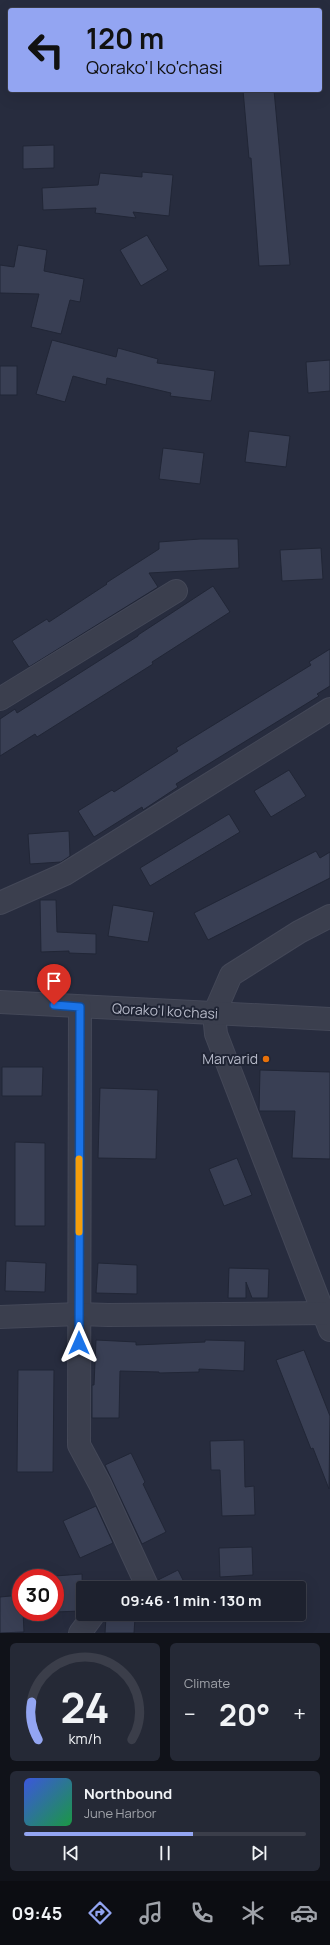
<!DOCTYPE html>
<meta charset="utf-8">
<style>
body{margin:0;font-family:Manrope,sans-serif;background:#252936;color:#f1f3f6;height:100vh;display:flex;flex-direction:column;font-size:15px;white-space:nowrap}
*{box-sizing:border-box;margin:0}
p{font-size:13px;color:#a0a3aa}
.icon{flex:none;width:22px;height:22px;fill:none;stroke:currentColor;stroke-width:2;stroke-linecap:round;stroke-linejoin:round}
.map{position:relative;height:1633px;overflow:hidden}
.details{display:flex;flex-direction:column;gap:10px;padding:10px;background:#101219;flex:1}
.details>*{flex:none}
.top-card{position:absolute;left:8px;top:8px;width:314px;height:84px;border-radius:4px;box-shadow:0 4px 16px #0002,0 0 0 1px #3b3e4a;background:#93a5f2;color:#111;overflow:hidden}
.speed{position:absolute;left:12px;top:1569px;display:flex;gap:8px;font-size:20px;font-weight:700;text-align:center}
.speed>*{display:grid;place-content:center;width:52px;height:52px;border-radius:50%;background:#1d212e;box-shadow:0 4px 16px #0002,0 0 0 1px #3b3e4a;line-height:1}
.speed .limit{border:6px solid #d22;background:#fff;color:#111}
.pin{position:absolute;display:grid;place-items:center;width:34px;height:34px;color:#fff;margin:-41px -17px;border-radius:50% 50% 50% 0;rotate:-45deg;box-shadow:0 0 4px #0007}
.pin .icon{rotate:45deg}
.me{position:absolute;width:44px;margin:-22px;rotate:0deg;stroke-linejoin:round;filter:drop-shadow(0 0 3px #0008)}
.turn{display:flex;align-items:center;gap:14px;height:84px;padding:0 12px;font-size:18px}
.turn .icon{width:52px;height:52px;stroke-width:2.5}
.turn b{display:block;font-size:28px;line-height:34px}
.big{font-size:30px;font-weight:700;line-height:1.1}
.details .tile{flex:1;display:flex;flex-direction:column;justify-content:center;gap:6px;min-width:0;padding:0 14px;border-radius:6px;background:#252936}
.details .dial{align-items:center;gap:0}
.dial svg{height:104px;overflow:visible;fill:none;stroke:#3b3e4a;stroke-width:7;stroke-linecap:round;text-anchor:middle}
.dial text{fill:#f1f3f6;stroke:none}
.song{display:flex;align-items:center;gap:12px}
.cover{width:48px;height:48px;border-radius:6px;background:linear-gradient(135deg,hsl(230 70% 55%),hsl(140 70% 35%))}
.played{height:4px;border-radius:2px;background:linear-gradient(90deg,#93a5f2 60%,#3b3e4a 60%)}
.keys{display:flex;justify-content:space-around;direction:ltr}
.heat{display:flex;justify-content:space-between;align-items:center;font-size:22px;direction:ltr}
.details .tiles{flex:1;display:grid;gap:10px;grid-template-columns:1fr 1fr}
.tile:last-child{grid-column:span 2}
.trip{position:absolute;left:76px;top:1581px;width:230px;height:40px;border-radius:4px;background:#1d212e;box-shadow:0 4px 16px #0002,0 0 0 1px #3b3e4a;font-weight:700;line-height:40px;text-align:center}
.menu{display:flex;height:64px;justify-content:space-around;align-items:center;background:#0c0d12;color:#a0a3aa}
.menu .icon{width:28px;height:28px}
.menu .current{color:#93a5f2}
.menu b{font-size:18px;color:#f1f3f6}
.map>svg:first-child{display:block}
.building{fill:#393f54;stroke:#212636}
.lines{fill:none;stroke-linecap:round;stroke-linejoin:round}
.minor-casing{stroke:#444858;stroke-width:24}
.minor{stroke:#3b3f4e;stroke-width:22}
.route-casing{stroke:#114b97;stroke-width:10}
.route{stroke:#1a73e8;stroke-width:7}
.slow{stroke:#f59e0b;stroke-width:7}
.food-dot{fill:#e8710a;stroke:#1f2434;stroke-width:1.5}
.labels{text-anchor:middle;stroke-width:4;stroke-linejoin:round;paint-order:stroke}
.street-label{font-size:14px;fill:#b7bac9;stroke:#1f2434}
.poi-label{font-size:14px;fill:#b7bac9;stroke:#1f2434;text-anchor:end}
</style>
<div class="map">
<svg width="330" height="1633" viewBox="0 0 330 1633">
<rect width="100%" height="100%" fill="#272c3e"/>
<!-- building -->
<g class="building">
<path d="M 243,90 L 274,90 L 290,265 L 259,266 L 251,158 L 249,158 Z"/>
<path d="M 54,145 L 54,168 L 23,169 L 23,146 Z"/>
<path d="M 142,172 L 173,175 L 169,216 L 133,212 L 136,218 L 95,213 L 96,208 L 43,210 L 42,188 L 98,185 L 100,173 L 142,177 Z"/>
<path d="M 147,235 L 168,270 L 141,286 L 120,250 Z"/>
<path d="M 18,245 L 47,250 L 44,271 L 84,279 L 80,302 L 70,300 L 61,334 L 31,327 L 39,294 L 0,293 L 0,265 L 14,267 Z"/>
<path d="M 52,340 L 116,357 L 118,348 L 158,359 L 157,363 L 215,371 L 211,401 L 170,396 L 171,393 L 107,378 L 106,385 L 73,376 L 65,402 L 36,394 Z"/>
<path d="M 330,360 L 330,391 L 308,393 L 306,362 Z"/>
<rect x="0" y="366" width="17" height="29"/>
<path d="M 249,431 L 290,436 L 286,467 L 245,462 Z"/>
<path d="M 163,448 L 204,453 L 200,484 L 159,479 Z"/>
<path d="M 200,539 L 238,539 L 239,568 L 149,573 L 158,587 L 29,667 L 12,641 L 47,619 L 49,622 L 107,584 L 106,583 L 159,549 L 159,542 Z"/>
<path d="M 321,548 L 323,579 L 282,581 L 280,550 Z"/>
<path d="M 213,586 L 230,612 L 152,662 L 153,664 L 37,737 L 35,734 L 0,756 L 0,719 L 15,709 L 17,713 L 138,636 L 138,635 Z"/>
<path d="M 330,649 L 330,686 L 317,694 L 319,696 L 176,784 L 178,787 L 143,810 L 142,807 L 94,837 L 78,811 L 112,790 L 114,792 L 178,751 L 176,748 L 311,665 L 309,662 Z"/>
<path d="M 289,770 L 306,796 L 271,817 L 254,791 Z"/>
<path d="M 229,814 L 240,832 L 150,886 L 140,868 Z"/>
<path d="M 69,831 L 70,856 L 61,862 L 30,864 L 28,834 Z"/>
<path d="M 316,851 L 320,858 L 330,852 L 330,878 L 208,940 L 194,913 Z"/>
<path d="M 40,900 L 56,900 L 57,932 L 96,934 L 96,954 L 69,953 L 69,951 L 41,952 Z"/>
<path d="M 113,905 L 154,912 L 148,942 L 108,936 Z"/>
<path d="M 2,1067 L 43,1067 L 42,1096 L 2,1096 Z"/>
<path d="M 260,1070 L 330,1072 L 330,1159 L 292,1158 L 295,1111 L 259,1111 Z"/>
<path d="M 100,1088 L 158,1090 L 156,1159 L 98,1158 Z"/>
<path d="M 15,1142 L 45,1143 L 45,1226 L 15,1226 Z"/>
<path d="M 237,1158 L 252,1195 L 224,1206 L 209,1169 Z"/>
<path d="M 6,1261 L 46,1263 L 45,1292 L 5,1291 Z"/>
<path d="M 98,1263 L 137,1265 L 137,1294 L 96,1293 Z"/>
<path d="M 229,1268 L 269,1269 L 268,1298 L 252,1298 L 246,1282 L 246,1298 L 228,1298 Z"/>
<path d="M 96,1340 L 136,1342 L 136,1345 L 205,1342 L 205,1340 L 245,1341 L 244,1371 L 199,1369 L 199,1372 L 159,1373 L 159,1372 L 120,1371 L 119,1418 L 92,1418 L 92,1385 L 94,1385 Z"/>
<path d="M 304,1350 L 330,1416 L 329,1489 L 313,1448 L 311,1449 L 276,1360 Z"/>
<path d="M 18,1370 L 54,1370 L 53,1472 L 17,1472 Z"/>
<path d="M 244,1440 L 245,1487 L 254,1486 L 255,1515 L 222,1516 L 220,1470 L 211,1470 L 210,1441 Z"/>
<path d="M 131,1453 L 145,1482 L 143,1484 L 166,1532 L 142,1544 L 105,1465 Z"/>
<path d="M 96,1506 L 113,1543 L 80,1558 L 63,1521 Z"/>
<path d="M 252,1547 L 253,1575 L 220,1577 L 219,1548 Z"/>
<path d="M 178,1570 L 187,1588 L 160,1588 L 158,1580 Z"/>
<path d="M 82,1574 L 83,1608 L 81,1611 L 55,1612 L 55,1576 Z"/>
<path d="M 21,1595 L 21,1612 L 23,1612 L 24,1632 L 0,1633 L 0,1597 Z"/>
<path d="M 106,1617 L 135,1618 L 134,1633 L 105,1633 Z"/>
</g>
<g class="lines">
<defs>
<g id="minor">
<path d="M 0,699 L 176,591"/>
<path d="M 0,903 L 65,874 L 330,709"/>
<path d="M 330,916 L 299,932 L 231,975 L 214,1014 L 216,1034 L 330,1330"/>
<path d="M 0,1002 L 330,1019"/>
<path d="M 80,1007 L 79,1445 L 100,1484 L 148,1588"/>
<path d="M 0,1317 L 79,1314 L 108,1315 L 330,1313"/>
<path d="M 80,1633 L 94,1614"/>
</g>
</defs>
<!-- minor casing -->
<use href="#minor" class="minor-casing"/>
<!-- minor -->
<use href="#minor" class="minor"/>
</g>
<g class="lines">
<defs>
<path id="route" d="M 54,1005 L 80,1007 L 79,1343"/>
</defs>
<!-- route casing -->
<use href="#route" class="route-casing"/>
<!-- route -->
<use href="#route" class="route"/>
<!-- slow -->
<path class="slow" d="M 79,1232 L 79,1159"/>
</g>
<!-- markers -->
<circle class="food-dot" cx="266" cy="1059" r="4"/>
<g class="labels">
<!-- street labels -->
<g class="street-label">
<text transform="translate(165 1011) rotate(3)" y="5">Qorako'l ko'chasi</text>
</g>
<!-- poi labels -->
<g class="poi-label">
<text x="258" y="1064">Marvarid</text>
</g>
</g>
</svg>
<div class="speed"><div class="limit">30</div></div>
<div class="pin" style="left:54px;top:1005px;background:#d93025"><svg class="icon" aria-label="arrive" viewBox="0 0 24 24"><path d="M6 21V4h12l-3 4 3 4H6"/></svg></div>
<svg class="me" style="left:79px;top:1343px" viewBox="-20 -20 40 40"><path d="M0-17L14 15 0 8-14 15z" fill="#1a73e8" stroke="#fff" stroke-width="4"/></svg>
<div class="trip">09:46 · 1 min · 130 m</div>
<div class="top-card">
<div class="turn"><svg class="icon" aria-label="left" viewBox="0 0 24 24"><path d="M17 20v-9H6M10 6l-5 5 5 5"/></svg><div><b>120 m</b>Qorako'l ko'chasi</div></div>
</div>
</div>
<section class="details">
<div class="tiles">
<div class="tile dial"><svg viewBox="0 0 100 80">
<path d="M14 69A42 42 0 1 1 86 69"/>
<path d="M14 69A42 42 0 0 1 9 40" stroke="#93a5f2"/>
<text x="50" y="56" font-size="32" font-weight="700">24</text>
<text x="50" y="72" font-size="11">km/h</text>
</svg></div>
<div class="tile"><p>Climate</p>
<div class="heat"><a>−</a><b class="big">20°</b><a>+</a></div>
</div>
<div class="tile">
<div class="song"><i class="cover"></i><div><b>Northbound</b><p>June Harbor</p></div></div>
<div class="played"></div>
<div class="keys"><svg class="icon" aria-label="previous" viewBox="0 0 24 24"><path d="M18 5L8 12l10 7zM5 5v14"/></svg><svg class="icon" aria-label="pause" viewBox="0 0 24 24"><path d="M8 5v14M16 5v14"/></svg><svg class="icon" aria-label="next" viewBox="0 0 24 24"><path d="M6 5l10 7-10 7zM19 5v14"/></svg></div>
</div>
</div>
</section>
<nav class="menu">
<b>09:45</b>
<svg class="icon current" aria-label="directions" viewBox="0 0 24 24"><path d="M12 3l9 9-9 9-9-9zM9 14v-3h6M13 9l2 2-2 2"/></svg>
<svg class="icon" aria-label="music" viewBox="0 0 24 24"><path d="M9 18V5l10-2v13"/><circle cx="6" cy="18" r="3"/><circle cx="16" cy="16" r="3"/></svg>
<svg class="icon" aria-label="phone" viewBox="0 0 24 24"><path d="M5 4h4l2 5-3 2q2 4 5 5l2-3 5 2v4C11 20 4 13 5 4z"/></svg>
<svg class="icon" aria-label="climate" viewBox="0 0 24 24"><path d="M12 3v18M4 7l16 10M4 17L20 7"/></svg>
<svg class="icon" aria-label="car" viewBox="0 0 24 24"><path d="M5 17H2v-5l4-1 3-4h7l3 4 3 1v5h-3M9 17h6M6 11h13"/><circle cx="7" cy="17" r="2"/><circle cx="17" cy="17" r="2"/></svg>
</nav>
